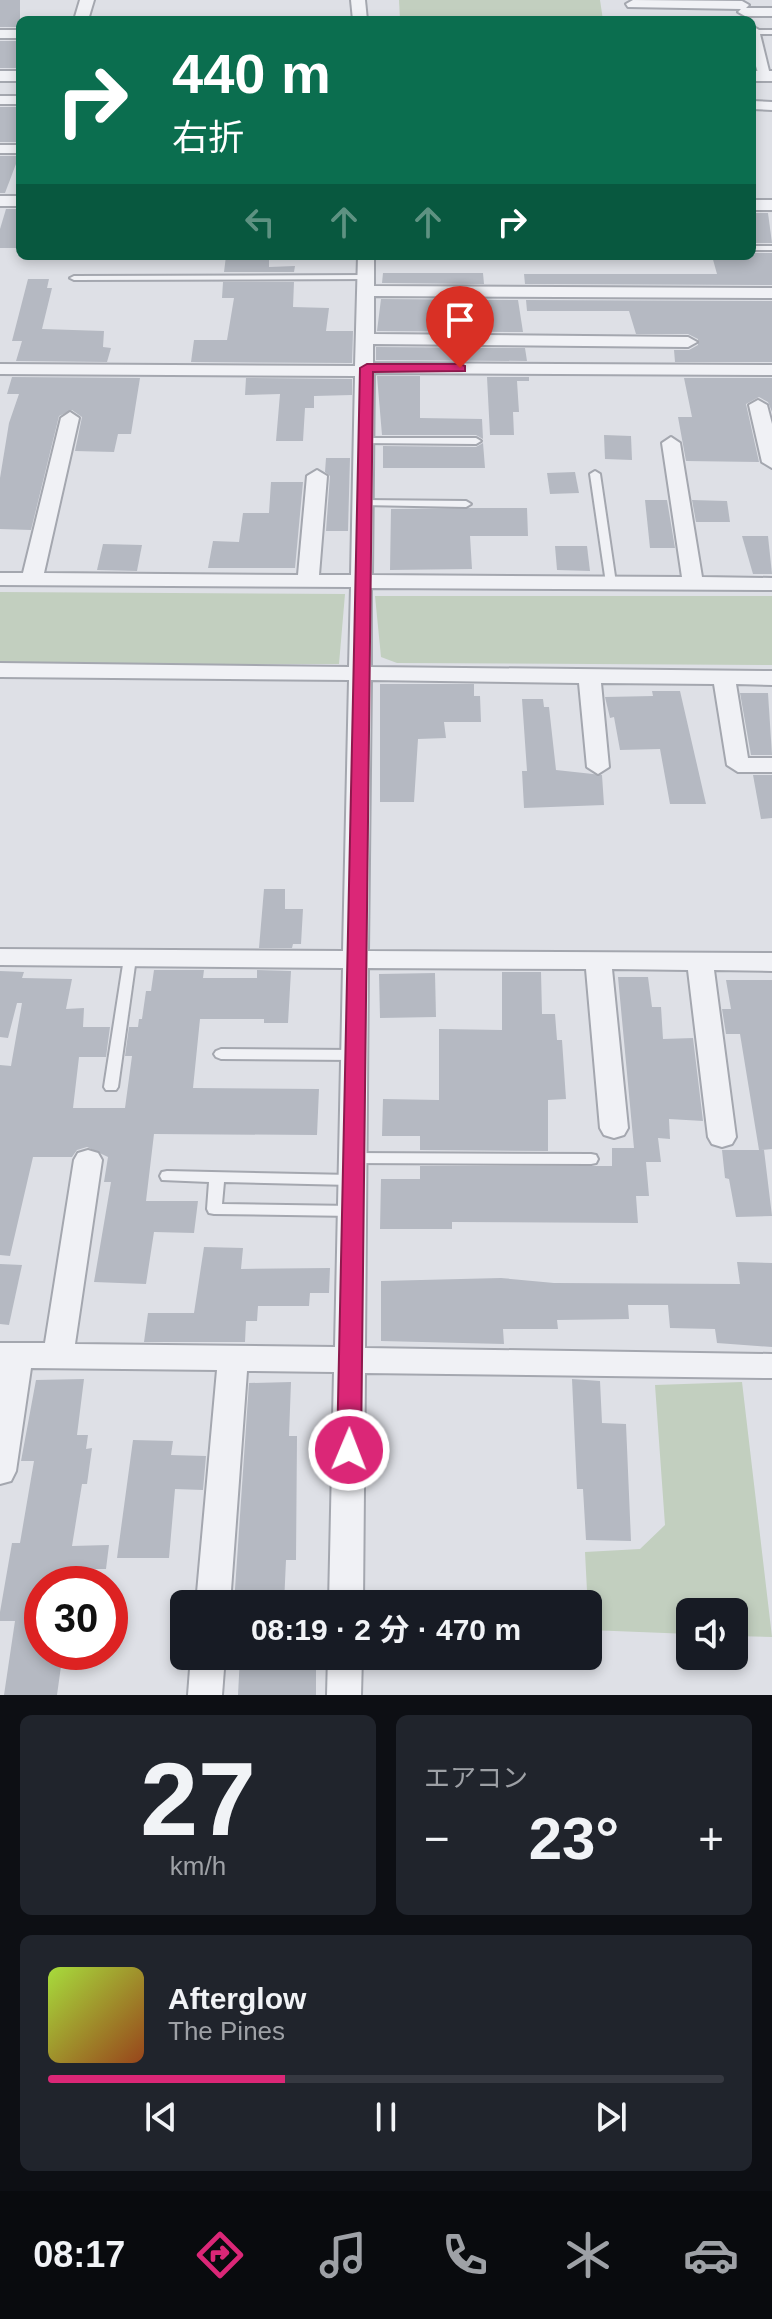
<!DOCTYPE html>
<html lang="ja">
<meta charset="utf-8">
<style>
body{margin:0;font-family:Helvetica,"Noto Sans JP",sans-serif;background:#20242c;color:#f1f3f6;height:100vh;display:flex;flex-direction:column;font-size:30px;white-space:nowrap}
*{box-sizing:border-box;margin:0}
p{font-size:26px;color:#9ea1a6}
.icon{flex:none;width:44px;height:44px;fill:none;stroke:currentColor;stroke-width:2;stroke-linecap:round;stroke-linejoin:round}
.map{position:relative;height:1695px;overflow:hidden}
.drawer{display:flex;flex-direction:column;gap:20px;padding:20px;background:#0d0f14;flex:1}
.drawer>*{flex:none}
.top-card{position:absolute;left:16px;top:16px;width:740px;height:244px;border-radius:12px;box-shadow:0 4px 12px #0003;background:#0b6e4f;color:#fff;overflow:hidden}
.fabs{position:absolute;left:676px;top:1598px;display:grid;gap:16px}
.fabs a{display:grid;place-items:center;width:72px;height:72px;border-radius:12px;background:#171b24;box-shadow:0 4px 12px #0003;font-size:40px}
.speed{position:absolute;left:24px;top:1566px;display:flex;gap:16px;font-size:40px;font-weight:700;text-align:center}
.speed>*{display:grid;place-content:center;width:104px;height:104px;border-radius:50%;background:#171b24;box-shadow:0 4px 12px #0003;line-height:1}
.speed .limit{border:12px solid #d22;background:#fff;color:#111}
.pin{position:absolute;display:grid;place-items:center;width:68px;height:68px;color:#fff;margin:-82px -34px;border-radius:50% 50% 50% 0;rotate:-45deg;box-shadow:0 0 8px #0007}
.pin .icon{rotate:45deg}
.me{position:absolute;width:88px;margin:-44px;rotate:1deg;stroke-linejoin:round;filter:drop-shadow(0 0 6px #0008)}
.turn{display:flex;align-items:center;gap:28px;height:168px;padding:0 24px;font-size:36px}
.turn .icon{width:104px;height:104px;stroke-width:2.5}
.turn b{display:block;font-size:56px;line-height:68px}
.lanes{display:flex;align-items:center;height:76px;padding:0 24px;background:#0003;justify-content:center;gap:40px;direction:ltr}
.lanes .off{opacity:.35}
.big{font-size:60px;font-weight:700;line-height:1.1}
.drawer .widget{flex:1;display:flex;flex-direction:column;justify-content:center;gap:12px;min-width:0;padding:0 28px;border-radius:12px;background:#20242c}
.drawer .dial{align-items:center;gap:0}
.dial b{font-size:104px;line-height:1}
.song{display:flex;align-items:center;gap:24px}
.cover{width:96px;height:96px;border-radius:12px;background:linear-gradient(135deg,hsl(80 70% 55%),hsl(20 70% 35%))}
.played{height:8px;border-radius:4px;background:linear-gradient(90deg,#db2777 35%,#363941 35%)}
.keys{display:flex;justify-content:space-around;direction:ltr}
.heat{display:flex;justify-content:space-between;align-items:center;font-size:44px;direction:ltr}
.drawer .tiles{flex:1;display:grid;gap:20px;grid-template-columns:1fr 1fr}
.widget:last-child{grid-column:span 2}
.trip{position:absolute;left:170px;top:1590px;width:432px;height:80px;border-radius:12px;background:#171b24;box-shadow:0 4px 12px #0003;font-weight:700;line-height:80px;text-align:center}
.dock{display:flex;height:128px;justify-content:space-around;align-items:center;background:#090b0e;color:#9ea1a6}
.dock .icon{width:56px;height:56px}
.dock .on{color:#db2777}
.dock b{font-size:36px;color:#f1f3f6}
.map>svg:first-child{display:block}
.green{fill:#c2cfbf}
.building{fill:#b5b9c2}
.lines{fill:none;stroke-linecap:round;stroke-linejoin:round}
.service-casing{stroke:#a4a7af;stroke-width:4}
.minor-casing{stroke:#a4a7af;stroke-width:4}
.tertiary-casing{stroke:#a4a7af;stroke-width:4}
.service{fill:#f0f1f5;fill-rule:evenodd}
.minor{fill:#f0f1f5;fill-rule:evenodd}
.tertiary{fill:#f0f1f5;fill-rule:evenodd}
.route{fill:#db2777;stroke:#8e194d;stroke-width:2}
</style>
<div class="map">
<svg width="772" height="1695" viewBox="0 0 772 1695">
<rect width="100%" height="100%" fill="#dee0e6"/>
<!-- green -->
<g class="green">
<path d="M 399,0 L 600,0 L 603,20 L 400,20 Z"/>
<path d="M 0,592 L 345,594 L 339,664 L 0,664 Z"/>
<path d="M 375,596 L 772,596 L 772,665 L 397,663 L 381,657 Z"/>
<path d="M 742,1382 L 772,1637 L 734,1636 L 734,1612 L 690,1612 L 690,1634 L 589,1630 L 585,1552 L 640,1549 L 665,1525 L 655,1385 Z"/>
</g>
<!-- building -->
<g class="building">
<rect x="0" y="0" width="20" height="27"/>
<rect x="0" y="41" width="20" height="27"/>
<rect x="0" y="107" width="20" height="35"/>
<path d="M 0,156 L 19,156 L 5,193 L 0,193 Z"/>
<path d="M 6,209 L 20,209 L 20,248 L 0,248 L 0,229 Z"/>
<path d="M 752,213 L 768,213 L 772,243 L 752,243 Z"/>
<path d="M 752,253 L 772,253 L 772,285 L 525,284 L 524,274 L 717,274 L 712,256 L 752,256 Z"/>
<path d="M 226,256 L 269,256 L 269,267 L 295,266 L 294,272 L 224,272 Z"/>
<path d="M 383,273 L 483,273 L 484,284 L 382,283 Z"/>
<path d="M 28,279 L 49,279 L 47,288 L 52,288 L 42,329 L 104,331 L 103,347 L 111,348 L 107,362 L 16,361 L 22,341 L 12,341 Z"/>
<path d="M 223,282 L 294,282 L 293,307 L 329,308 L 326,331 L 353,331 L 352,363 L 191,362 L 194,340 L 227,340 L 234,298 L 222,298 Z"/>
<path d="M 381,299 L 518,300 L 523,332 L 377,331 Z"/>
<path d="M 526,300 L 772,301 L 772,362 L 675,362 L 674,350 L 689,350 L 698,345 L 698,339 L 688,334 L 636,334 L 629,311 L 527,311 Z"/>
<path d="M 376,347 L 525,348 L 527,361 L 376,360 Z"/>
<path d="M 377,376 L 420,376 L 420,418 L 482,419 L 483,439 L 476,435 L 382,435 Z"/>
<path d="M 12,377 L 140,378 L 131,434 L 118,434 L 114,452 L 75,451 L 82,417 L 72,410 L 59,416 L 31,530 L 0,529 L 0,478 L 9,423 L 19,394 L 7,394 Z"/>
<path d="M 487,377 L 529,377 L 529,381 L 517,381 L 519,412 L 513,412 L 514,435 L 490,435 Z"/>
<path d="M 246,378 L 352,379 L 352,395 L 314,396 L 314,408 L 305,408 L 303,441 L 276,441 L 280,394 L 245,395 Z"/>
<path d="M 684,378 L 772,378 L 772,412 L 768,402 L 759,397 L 746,404 L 759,462 L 686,461 L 678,417 L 692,417 Z"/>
<path d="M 604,435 L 631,436 L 632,460 L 605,459 Z"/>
<path d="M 483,443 L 485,468 L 383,468 L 383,446 L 476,447 Z"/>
<path d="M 326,458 L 350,458 L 348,531 L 326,531 L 330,476 L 325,472 Z"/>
<path d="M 575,472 L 579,493 L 550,494 L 547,473 Z"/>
<path d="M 271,482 L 303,482 L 295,568 L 208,568 L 213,541 L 239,542 L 243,513 L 269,513 Z"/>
<path d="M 645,500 L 667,500 L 675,548 L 650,548 Z"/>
<path d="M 692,500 L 727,501 L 730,522 L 696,522 Z"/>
<path d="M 470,508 L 527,508 L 528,536 L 470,536 L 472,569 L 390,570 L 391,509 Z"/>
<path d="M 742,536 L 768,536 L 772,574 L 753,574 Z"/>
<path d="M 103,544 L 142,545 L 137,571 L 97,570 Z"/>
<path d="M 555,546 L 587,546 L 590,571 L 557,570 Z"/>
<path d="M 380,684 L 474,684 L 474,696 L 480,696 L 481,722 L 444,722 L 446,738 L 418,739 L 414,802 L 380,802 Z"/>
<path d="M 652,691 L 680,691 L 706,804 L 670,804 L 660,749 L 620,750 L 614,717 L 610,718 L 605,697 L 653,696 Z"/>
<path d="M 740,693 L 768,693 L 772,755 L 751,755 Z"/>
<path d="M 522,699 L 543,699 L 544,707 L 549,707 L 556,770 L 602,775 L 604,805 L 524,808 L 522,771 L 527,771 Z"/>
<path d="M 753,775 L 772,775 L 772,818 L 761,819 Z"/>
<path d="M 264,889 L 285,889 L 285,909 L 303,909 L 301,944 L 293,944 L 292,948 L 259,948 Z"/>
<path d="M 154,970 L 204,970 L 203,978 L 257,978 L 257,970 L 291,971 L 288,1023 L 264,1023 L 264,1019 L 200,1019 L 193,1088 L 319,1089 L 317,1135 L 154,1134 L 146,1201 L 198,1201 L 194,1233 L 154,1232 L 146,1284 L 94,1282 L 111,1182 L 104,1182 L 108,1157 L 87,1147 L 77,1150 L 72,1157 L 33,1157 L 10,1256 L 0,1255 L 0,1065 L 11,1066 L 22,1003 L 17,1003 L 8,1038 L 0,1037 L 0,971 L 24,972 L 22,978 L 72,979 L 66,1009 L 84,1008 L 83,1027 L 110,1027 L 106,1057 L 79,1057 L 73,1108 L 125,1108 L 132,1056 L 125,1056 L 129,1027 L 138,1027 L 139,1019 L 142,1019 L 146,991 L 151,991 Z"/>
<path d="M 502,972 L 541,972 L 542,1014 L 555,1014 L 557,1040 L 562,1040 L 566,1099 L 548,1100 L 548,1151 L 420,1150 L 420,1136 L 382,1136 L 383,1099 L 439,1100 L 439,1029 L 502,1030 Z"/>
<path d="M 435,973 L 436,1017 L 380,1018 L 379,974 Z"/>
<path d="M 618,977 L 648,977 L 652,1007 L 661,1007 L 663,1039 L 693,1038 L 703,1121 L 669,1119 L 670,1139 L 658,1138 L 661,1162 L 646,1162 L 649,1196 L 636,1196 L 638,1223 L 452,1222 L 452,1229 L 380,1229 L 381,1179 L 420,1179 L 420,1166 L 612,1166 L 612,1148 L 634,1148 Z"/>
<path d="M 726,980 L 772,980 L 772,1149 L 761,1150 L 764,1150 L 772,1216 L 736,1217 L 729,1179 L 725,1178 L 722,1150 L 759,1150 L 740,1034 L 726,1034 L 722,1009 L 731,1009 Z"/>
<path d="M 204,1247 L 243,1248 L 241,1269 L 330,1268 L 329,1293 L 310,1293 L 309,1306 L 258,1306 L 257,1321 L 246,1321 L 245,1342 L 144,1342 L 148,1313 L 194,1313 Z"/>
<path d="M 737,1262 L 772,1263 L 772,1347 L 717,1343 L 715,1329 L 670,1328 L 668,1305 L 628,1305 L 629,1319 L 557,1320 L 558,1329 L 503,1329 L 504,1344 L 381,1341 L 381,1281 L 501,1278 L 554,1283 L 740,1284 Z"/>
<path d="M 0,1264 L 22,1265 L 9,1325 L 0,1324 Z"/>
<path d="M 84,1379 L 77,1435 L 88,1435 L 86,1449 L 92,1448 L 87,1484 L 82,1484 L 72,1546 L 109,1545 L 106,1569 L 76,1569 L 74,1584 L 42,1584 L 42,1652 L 63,1652 L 57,1695 L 4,1695 L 15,1621 L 0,1621 L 0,1612 L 12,1543 L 20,1543 L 34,1461 L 21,1461 L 36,1380 Z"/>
<path d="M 572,1379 L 600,1381 L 602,1423 L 626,1424 L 631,1541 L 586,1540 L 583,1489 L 577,1489 Z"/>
<path d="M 291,1382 L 289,1436 L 297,1436 L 296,1560 L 286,1560 L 284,1604 L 234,1604 L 249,1383 Z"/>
<path d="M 133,1440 L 173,1441 L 171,1455 L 206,1456 L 203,1490 L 175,1489 L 169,1558 L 117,1558 Z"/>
<path d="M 240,1656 L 316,1656 L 316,1695 L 238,1695 Z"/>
</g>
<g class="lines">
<defs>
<g id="service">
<path d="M 752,30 L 772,30 L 772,34 L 753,34 Z"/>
<rect x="752" y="246" width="20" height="4"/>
<path d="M 366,275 L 369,275 L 369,279 L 74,280 L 70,278 L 74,276 Z"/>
<path d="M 366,438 L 476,438 L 481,441 L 476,444 L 363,443 L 361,441 Z"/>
<path d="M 595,471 L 600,474 L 616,583 L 611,586 L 606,583 L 590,474 Z"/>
<path d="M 365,500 L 466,501 L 471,504 L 466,507 L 362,505 L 360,503 Z"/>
<path d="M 130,954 L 136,958 L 118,1087 L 116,1090 L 106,1090 L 104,1087 L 124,958 Z"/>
<path d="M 221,1049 L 353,1050 L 358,1052 L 360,1055 L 358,1058 L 353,1060 L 221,1059 L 216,1057 L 214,1054 L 216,1051 Z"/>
<path d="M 353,1153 L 591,1154 L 596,1155 L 598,1159 L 596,1163 L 591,1164 L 353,1163 L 348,1162 L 346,1158 L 348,1154 Z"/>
<path d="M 167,1171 L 351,1175 L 356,1176 L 358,1180 L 356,1184 L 351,1185 L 224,1182 L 222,1204 L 353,1206 L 358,1207 L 360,1211 L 358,1215 L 353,1216 L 214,1214 L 209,1213 L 207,1209 L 209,1182 L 162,1180 L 160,1176 L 162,1172 Z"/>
</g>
<g id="minor">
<path d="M 80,0 L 94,0 L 88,20 L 74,20 Z"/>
<path d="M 351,0 L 365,0 L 367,20 L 353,20 Z"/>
<path d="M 633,0 L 742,1 L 749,5 L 746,8 L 772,8 L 772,16 L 745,16 L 738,12 L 741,9 L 628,7 L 626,4 Z"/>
<path d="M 752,26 L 759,30 L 771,79 L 759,76 L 752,53 Z"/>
<rect x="0" y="30" width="20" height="8"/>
<rect x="0" y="96" width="20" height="8"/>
<path d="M 752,101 L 772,102 L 772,110 L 752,109 Z"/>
<rect x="0" y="145" width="20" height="8"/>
<rect x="0" y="196" width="20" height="10"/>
<rect x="752" y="200" width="20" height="10"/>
<path d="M 358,256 L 374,256 L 374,286 L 772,288 L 772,298 L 374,296 L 374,334 L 688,337 L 697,342 L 688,347 L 373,344 L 373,363 L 772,365 L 772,375 L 374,373 L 372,575 L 682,577 L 662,443 L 671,437 L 680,443 L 702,577 L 772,578 L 772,590 L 371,588 L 371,667 L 772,671 L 772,685 L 736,684 L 748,758 L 772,758 L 772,772 L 738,772 L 727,765 L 714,684 L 601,683 L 609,767 L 598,774 L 587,767 L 579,683 L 371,680 L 368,951 L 772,953 L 772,971 L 714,970 L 736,1137 L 732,1144 L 722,1147 L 712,1144 L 708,1137 L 688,970 L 612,969 L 628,1128 L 624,1135 L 614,1138 L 604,1135 L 600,1128 L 586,969 L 368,968 L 365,1348 L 772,1354 L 772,1378 L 365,1373 L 363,1604 L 329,1604 L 334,1372 L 247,1371 L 230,1604 L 196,1604 L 217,1370 L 31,1368 L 16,1471 L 11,1481 L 0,1484 L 0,1343 L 45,1343 L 74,1160 L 78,1153 L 88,1150 L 98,1153 L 102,1160 L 75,1344 L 335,1347 L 343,968 L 0,965 L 0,949 L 343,951 L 349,680 L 0,677 L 0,663 L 349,667 L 351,587 L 0,585 L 0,573 L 23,573 L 61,418 L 70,412 L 79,418 L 44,573 L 298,575 L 307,476 L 317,470 L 327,476 L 319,575 L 351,575 L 355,376 L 0,374 L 0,364 L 355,366 Z"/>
<path d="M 758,400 L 767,405 L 772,424 L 772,468 L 762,462 L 749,405 Z"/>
<path d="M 191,1656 L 225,1656 L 222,1695 L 188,1695 Z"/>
<path d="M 328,1656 L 362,1656 L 361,1695 L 327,1695 Z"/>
</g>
<g id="tertiary">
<rect x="0" y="71" width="20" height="10"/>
<rect x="752" y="71" width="20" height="10"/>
</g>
</defs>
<!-- service casing -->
<use href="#service" class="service-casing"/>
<!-- minor casing -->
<use href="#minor" class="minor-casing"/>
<!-- tertiary casing -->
<use href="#tertiary" class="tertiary-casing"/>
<!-- service -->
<use href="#service" class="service"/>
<!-- minor -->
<use href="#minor" class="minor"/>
<!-- tertiary -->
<use href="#tertiary" class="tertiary"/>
</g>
<!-- route -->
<path class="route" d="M 460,364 L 465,366 L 465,371 L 373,372 L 361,1450 L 358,1457 L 349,1460 L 341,1457 L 337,1450 L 360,368 L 367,364 Z"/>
</svg>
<div class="fabs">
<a><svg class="icon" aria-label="sound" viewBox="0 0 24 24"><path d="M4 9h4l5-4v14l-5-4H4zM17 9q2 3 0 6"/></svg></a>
</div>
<div class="speed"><div class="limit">30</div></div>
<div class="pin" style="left:460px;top:368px;background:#d93025"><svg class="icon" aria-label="arrive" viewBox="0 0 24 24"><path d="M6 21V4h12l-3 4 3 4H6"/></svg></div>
<svg class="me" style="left:349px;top:1450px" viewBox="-20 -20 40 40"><circle r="17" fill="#db2777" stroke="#fff" stroke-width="3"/><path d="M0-11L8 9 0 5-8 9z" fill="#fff"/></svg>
<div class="trip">08:19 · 2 分 · 470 m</div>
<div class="top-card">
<div class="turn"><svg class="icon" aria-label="right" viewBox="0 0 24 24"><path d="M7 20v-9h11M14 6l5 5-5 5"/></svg><div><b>440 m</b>右折</div></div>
<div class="lanes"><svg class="icon off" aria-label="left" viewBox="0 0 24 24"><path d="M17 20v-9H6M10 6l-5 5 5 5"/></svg><svg class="icon off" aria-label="ahead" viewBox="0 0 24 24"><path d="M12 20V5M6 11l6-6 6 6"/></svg><svg class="icon off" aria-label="ahead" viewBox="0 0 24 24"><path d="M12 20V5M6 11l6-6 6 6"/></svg><svg class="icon" aria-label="right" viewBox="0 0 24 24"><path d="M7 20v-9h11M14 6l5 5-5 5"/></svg></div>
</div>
</div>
<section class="drawer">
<div class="tiles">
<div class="widget dial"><b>27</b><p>km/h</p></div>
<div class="widget"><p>エアコン</p>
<div class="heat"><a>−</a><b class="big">23°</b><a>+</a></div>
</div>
<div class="widget">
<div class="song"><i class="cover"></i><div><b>Afterglow</b><p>The Pines</p></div></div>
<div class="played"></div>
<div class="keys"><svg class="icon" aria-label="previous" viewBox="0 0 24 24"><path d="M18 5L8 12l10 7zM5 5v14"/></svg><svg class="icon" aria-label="pause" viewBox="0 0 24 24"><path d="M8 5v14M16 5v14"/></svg><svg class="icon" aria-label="next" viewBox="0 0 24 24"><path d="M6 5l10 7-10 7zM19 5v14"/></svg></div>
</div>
</div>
</section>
<nav class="dock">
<b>08:17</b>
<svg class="icon on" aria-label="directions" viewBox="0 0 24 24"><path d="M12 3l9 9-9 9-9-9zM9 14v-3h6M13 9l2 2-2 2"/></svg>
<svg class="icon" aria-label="music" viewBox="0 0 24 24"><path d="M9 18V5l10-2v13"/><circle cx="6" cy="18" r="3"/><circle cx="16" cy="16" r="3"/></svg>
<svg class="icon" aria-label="phone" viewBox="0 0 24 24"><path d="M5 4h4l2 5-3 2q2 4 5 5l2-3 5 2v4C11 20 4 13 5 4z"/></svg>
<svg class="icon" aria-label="climate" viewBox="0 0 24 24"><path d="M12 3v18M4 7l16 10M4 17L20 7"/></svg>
<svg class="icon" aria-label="car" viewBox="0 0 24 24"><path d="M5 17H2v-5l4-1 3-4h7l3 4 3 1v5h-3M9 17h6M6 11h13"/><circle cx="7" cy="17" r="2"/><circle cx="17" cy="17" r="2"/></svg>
</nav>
